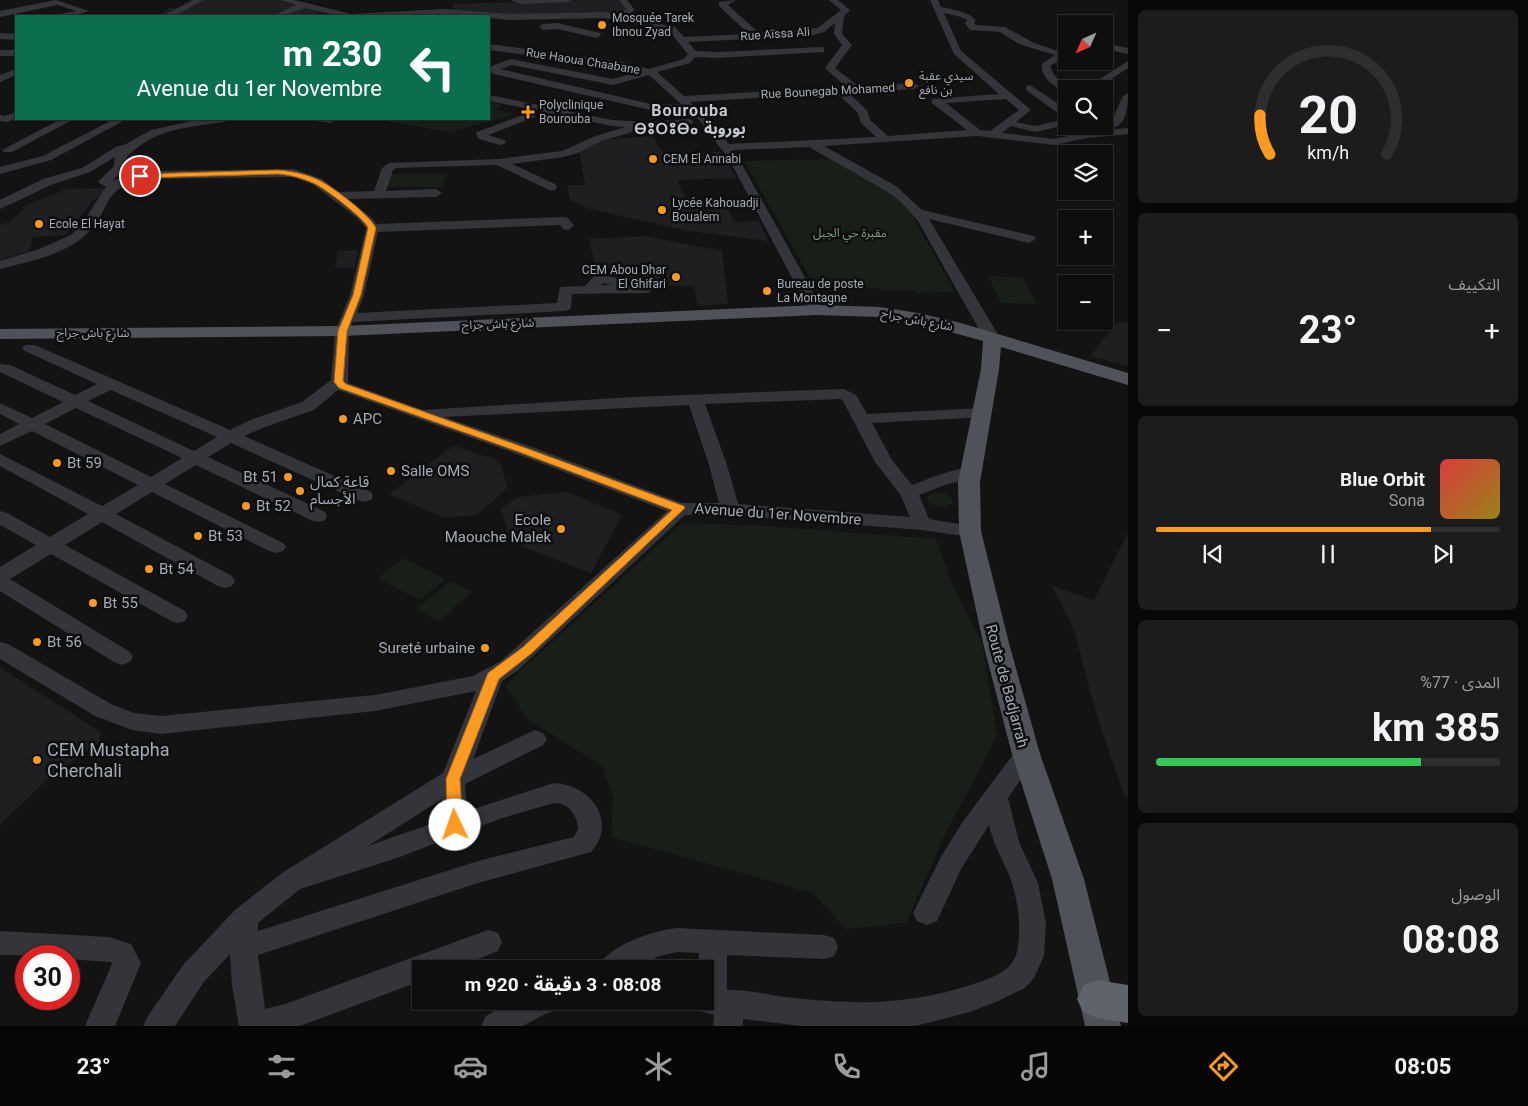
<!DOCTYPE html>
<html lang="ar">
<meta charset="utf-8">
<style>
body{margin:0;font-family:Roboto,"Noto Sans Arabic","Noto Sans Tifinagh",sans-serif;background:#1c1c1d;color:#f1f3f6;direction:rtl;height:100vh;display:flex;flex-direction:column;font-size:19px;white-space:nowrap}
*{box-sizing:border-box;margin:0}
p{font-size:16px;color:#9b9c9e}
.icon{flex:none;width:28px;height:28px;fill:none;stroke:currentColor;stroke-width:2;stroke-linecap:round;stroke-linejoin:round}
.map{position:relative;flex:1;overflow:hidden;direction:ltr}
.details{display:flex;flex-direction:column;gap:10px;padding:10px;background:#080808;width:400px}
.details>*{flex:none}
.banner{position:absolute;left:15px;top:15px;width:475px;height:105px;border-radius:0px;box-shadow:0 1px 4px #0004,0 0 0 1px #2e2e2f;direction:rtl;background:#0b6e4f;color:#fff;overflow:hidden}
.needle{width:32px;rotate:225deg}
.tools{position:absolute;left:1058px;top:15px;display:grid;gap:10px}
.tools a{display:grid;place-items:center;width:55px;height:55px;border-radius:0px;background:#0e0e0f;box-shadow:0 1px 4px #0004,0 0 0 1px #2e2e2f;font-size:25px}
.speed{position:absolute;left:15px;top:945px;display:flex;gap:10px;font-size:25px;font-weight:700;text-align:center}
.speed>*{display:grid;place-content:center;width:65px;height:65px;border-radius:50%;background:#0e0e0f;box-shadow:0 1px 4px #0004,0 0 0 1px #2e2e2f;line-height:1}
.speed .limit{border:8px solid #d22;background:#fff;color:#111}
.pin{position:absolute;display:grid;place-items:center;width:42px;height:42px;color:#fff;margin:-21px;border:2px solid #fff;border-radius:50%;box-shadow:0 1px 5px #0007}
.me{position:absolute;width:55px;margin:-28px;rotate:357deg;stroke-linejoin:round;filter:drop-shadow(0 0 4px #0008)}
.turn{display:flex;align-items:center;gap:18px;height:105px;padding:0 25px;font-size:22px}
.turn .icon{width:65px;height:65px;stroke-width:2.5}
.turn b{display:block;font-size:35px;line-height:42px}
.big{font-size:38px;font-weight:700;line-height:1.1}
.details .card{flex:1;display:flex;flex-direction:column;justify-content:center;gap:8px;min-width:0;padding:0 18px;border-radius:8px;background:#1c1c1d}
.details .dial{align-items:center;gap:0}
.dial svg{height:130px;overflow:visible;fill:none;stroke:#2e2e2f;stroke-width:7;stroke-linecap:round;text-anchor:middle}
.dial text{fill:#f1f3f6;stroke:none}
.song{display:flex;align-items:center;gap:15px}
.cover{width:60px;height:60px;border-radius:8px;background:linear-gradient(135deg,hsl(0 70% 55%),hsl(50 70% 35%))}
.played{height:5px;border-radius:2px;background:linear-gradient(90deg,#fd9a22 80%,#2e2e2f 80%)}
.keys{display:flex;justify-content:space-around;direction:ltr}
.heat{display:flex;justify-content:space-between;align-items:center;font-size:28px;direction:ltr}
.charge{height:8px;border-radius:4px;background:linear-gradient(90deg,#34c759 77%,#2e2e2f 0)}
.trip{position:absolute;left:412px;top:960px;width:302px;height:50px;border-radius:0px;background:#0e0e0f;box-shadow:0 1px 4px #0004,0 0 0 1px #2e2e2f;font-weight:700;line-height:50px;text-align:center;direction:rtl}
.tabs{display:flex;height:80px;justify-content:space-around;align-items:center;background:#060606;color:#9b9c9e}
.tabs .icon{width:35px;height:35px}
.tabs .active{color:#fd9a22}
.tabs b{font-size:22px;color:#f1f3f6}
main{display:flex;flex:1;min-height:0}
.map>svg:first-child{display:block}
.built{fill:#1e1f21}
.green{fill:#181f19}
.lines{fill:none;stroke-linecap:round;stroke-linejoin:round}
.minor{fill:#33353a;fill-rule:evenodd}
.major{fill:#4f5259;fill-rule:evenodd}
.highway{fill:#5f646b;fill-rule:evenodd}
.route{fill:#fd9a22;stroke:#a46416}
.poi-dot{fill:#fd9a22;stroke:#0e0e0f;stroke-width:2}
.labels{text-anchor:middle;stroke-width:5;stroke-linejoin:round;paint-order:stroke}
.far-poi-label{font-size:12px;fill:#a3abb6;stroke:#0e0e0f;text-anchor:start}
.far-street-label{font-size:12px;fill:#a3abb6;stroke:#0e0e0f}
.far-park-label{font-size:12px;fill:#7ba279;stroke:#0e0e0f}
.poi-label{font-size:15px;fill:#a3abb6;stroke:#0e0e0f;text-anchor:start}
.street-label{font-size:15px;fill:#a3abb6;stroke:#0e0e0f}
.far-district-label{font-size:16px;font-weight:bold;letter-spacing:1px;fill:#c4c9d2;stroke:#0e0e0f}
.near-poi-label{font-size:18px;fill:#a3abb6;stroke:#0e0e0f;text-anchor:start}
</style>
<main>
<section class="details">
<div class="card dial"><svg viewBox="0 0 100 80">
<path d="M14 69A42 42 0 1 1 86 69"/>
<path d="M14 69A42 42 0 0 1 8 45" stroke="#fd9a22"/>
<text x="50" y="56" font-size="32" font-weight="700">20</text>
<text x="50" y="72" font-size="11">km/h</text>
</svg></div>
<div class="card"><p>التكييف</p>
<div class="heat"><a>−</a><b class="big">23°</b><a>+</a></div>
</div>
<div class="card">
<div class="song"><i class="cover"></i><div><b>Blue Orbit</b><p>Sona</p></div></div>
<div class="played"></div>
<div class="keys"><svg class="icon" aria-label="previous" viewBox="0 0 24 24"><path d="M18 5L8 12l10 7zM5 5v14"/></svg><svg class="icon" aria-label="pause" viewBox="0 0 24 24"><path d="M8 5v14M16 5v14"/></svg><svg class="icon" aria-label="next" viewBox="0 0 24 24"><path d="M6 5l10 7-10 7zM19 5v14"/></svg></div>
</div>
<div class="card"><p>المدى · 77%</p><b class="big">385 km</b><div class="charge"></div></div>
<div class="card"><p>الوصول</p><b class="big">08:08</b></div>
</section>
<div class="map">
<svg width="1128" height="1026" viewBox="0 0 1128 1026">
<rect width="100%" height="100%" fill="#131314"/>
<!-- built -->
<g class="built">
<path d="M 190,0 L 277,0 L 322,12 L 311,16 L 160,15 L 169,8 L 177,8 Z"/>
<path d="M 581,0 L 623,0 L 630,9 L 618,14 L 511,16 L 454,12 L 453,4 Z"/>
<path d="M 652,136 L 662,151 L 721,152 L 736,178 L 677,180 L 688,205 L 726,204 L 734,222 L 759,221 L 768,241 L 683,230 L 590,209 L 570,200 L 567,185 L 585,185 L 579,150 L 599,140 Z"/>
<path d="M 107,188 L 100,197 L 94,199 L 66,235 L 33,237 L 29,251 L 0,260 L 0,225 L 8,223 L 24,209 L 22,207 L 66,189 Z"/>
<path d="M 644,236 L 722,251 L 728,304 L 698,306 L 694,286 L 657,285 L 596,269 L 589,239 Z"/>
<path d="M 358,250 L 355,268 L 335,268 L 338,251 Z"/>
<path d="M 1120,322 L 1128,323 L 1128,366 L 1090,356 L 1116,323 Z"/>
<path d="M 453,446 L 492,458 L 500,464 L 508,487 L 477,515 L 445,518 L 389,494 Z"/>
<path d="M 568,492 L 622,515 L 591,573 L 511,542 L 501,509 L 518,497 Z"/>
<path d="M 1128,533 L 1128,797 L 1123,792 L 1097,716 L 1074,630 L 1052,586 L 1094,600 Z"/>
<path d="M 0,667 L 100,732 L 99,742 L 47,779 L 0,825 Z"/>
</g>
<!-- green -->
<g class="green">
<path d="M 489,102 L 503,105 L 495,110 L 515,114 L 450,132 L 374,119 L 489,119 Z"/>
<path d="M 833,159 L 894,193 L 905,203 L 955,292 L 915,293 L 913,290 L 882,291 L 878,288 L 817,290 L 744,161 Z"/>
<path d="M 388,174 L 446,174 L 443,187 L 385,187 Z"/>
<path d="M 988,276 L 1022,277 L 1037,304 L 1001,303 Z"/>
<path d="M 933,492 L 946,494 L 952,498 L 952,503 L 944,507 L 931,505 L 926,497 Z"/>
<path d="M 682,523 L 752,525 L 936,539 L 952,584 L 982,643 L 997,735 L 978,773 L 947,830 L 906,923 L 846,929 L 813,893 L 611,837 L 613,796 L 602,766 L 527,719 L 505,685 Z"/>
<path d="M 403,558 L 445,579 L 420,600 L 378,578 Z"/>
<path d="M 450,581 L 472,592 L 439,621 L 416,609 Z"/>
</g>
<g class="lines">
<!-- minor -->
<g class="minor">
<path d="M 56,0 L 89,11 L 73,16 L 59,16 L 60,14 L 76,11 L 58,5 L 0,17 L 0,11 Z"/>
<path d="M 194,0 L 204,0 L 174,16 L 156,16 L 168,13 Z"/>
<path d="M 280,0 L 294,0 L 351,14 L 444,9 L 511,14 L 604,12 L 617,15 L 626,9 L 619,0 L 627,0 L 635,10 L 626,17 L 675,27 L 684,37 L 749,34 L 719,6 L 719,2 L 736,0 L 728,5 L 759,33 L 818,28 L 841,10 L 829,0 L 838,0 L 850,10 L 844,16 L 842,34 L 852,45 L 835,68 L 858,86 L 914,83 L 919,86 L 914,89 L 848,93 L 867,110 L 870,120 L 888,136 L 967,130 L 932,103 L 932,99 L 999,94 L 954,54 L 930,0 L 938,0 L 941,7 C 954,10 967,11 976,20 L 974,23 L 976,25 L 1005,27 L 1034,43 L 1055,50 L 1066,50 L 1066,56 L 1050,66 L 1054,75 L 1071,89 L 1066,89 L 1066,92 C 1055,88 1039,76 1042,64 L 1055,55 L 1019,44 L 1000,32 L 970,30 L 965,23 L 967,20 L 961,17 L 944,13 L 961,51 L 1031,110 L 1016,122 L 1035,126 L 1066,119 L 1066,125 L 1035,132 L 1011,126 L 1002,133 L 1054,139 L 1087,132 L 1128,128 L 1128,134 L 1087,138 L 1054,145 L 977,136 L 824,146 L 896,186 L 922,210 L 1034,236 L 1036,239 L 1029,243 L 929,219 L 1000,338 L 997,341 L 987,341 L 984,338 L 918,221 L 900,201 L 888,192 L 809,147 L 734,150 L 823,310 L 821,313 L 811,313 L 809,310 L 729,159 L 699,120 L 687,110 L 655,111 L 489,73 L 489,67 L 511,59 L 613,79 L 638,72 L 623,68 L 489,50 L 489,44 L 623,62 L 649,69 L 684,59 L 688,54 L 669,31 L 604,18 L 511,20 L 489,18 L 489,16 L 444,15 L 339,16 L 305,8 L 283,16 L 272,16 L 296,5 ZM 835,23 L 834,34 L 842,45 L 825,68 L 846,87 L 684,96 L 657,72 L 690,63 L 695,57 L 717,58 L 824,52 L 824,48 L 821,47 L 717,52 L 696,51 L 688,42 L 809,36 L 824,32 ZM 512,65 L 613,85 L 649,75 L 681,104 L 655,105 L 500,69 ZM 837,93 L 858,113 L 861,123 L 876,137 L 729,144 L 708,117 L 690,102 ZM 1006,99 L 1019,110 L 990,131 L 980,130 L 946,103 Z"/>
<path d="M 510,0 L 572,0 L 568,2 L 522,4 Z"/>
<path d="M 557,23 L 600,33 L 601,35 L 597,38 L 557,29 L 543,30 L 539,27 L 543,24 Z"/>
<path d="M 0,33 L 16,34 L 16,40 L 0,39 Z"/>
<path d="M 1104,43 L 1128,48 L 1128,54 L 1104,49 Z"/>
<rect x="0" y="50" width="16" height="6"/>
<path d="M 1128,61 L 1128,68 L 1096,89 L 1084,89 Z"/>
<path d="M 16,69 L 16,75 L 0,82 L 0,75 Z"/>
<path d="M 1030,85 L 1066,109 L 1066,117 L 1062,116 L 1026,90 L 1026,86 Z"/>
<path d="M 1128,93 C 1128,104 1127,123 1115,127 L 1111,126 L 1110,124 L 1123,96 Z"/>
<path d="M 489,95 L 612,120 L 647,122 L 689,119 L 694,122 L 689,125 L 638,128 L 630,133 L 601,141 L 578,153 L 563,157 L 512,164 L 555,184 L 557,187 L 555,190 L 551,191 L 497,165 L 396,168 L 393,170 L 386,191 L 436,189 L 442,193 L 436,197 L 348,199 L 373,219 L 376,224 L 564,217 L 568,218 L 574,226 L 568,230 L 563,229 L 560,225 L 378,232 L 364,295 L 357,313 L 557,303 L 560,287 L 585,286 L 595,275 L 600,274 L 650,286 L 652,289 L 650,292 L 645,293 L 572,294 L 571,307 L 569,310 L 564,311 L 353,322 L 349,331 L 348,383 L 423,410 L 633,397 L 844,389 L 856,395 L 867,414 L 982,408 L 988,409 L 990,413 L 988,417 L 872,423 L 892,460 L 912,485 C 928,479 960,465 976,469 L 979,473 L 976,477 L 945,485 L 919,495 L 929,519 L 977,527 L 980,531 L 977,535 L 970,537 L 922,530 L 730,515 L 685,515 L 517,671 L 502,681 L 473,759 L 535,730 L 543,733 L 547,739 L 543,745 L 465,784 L 467,811 L 554,783 C 591,785 618,821 591,852 L 478,883 L 258,955 L 265,1009 L 285,1004 L 488,930 L 498,933 L 502,942 L 498,951 L 453,969 L 421,969 L 421,981 L 300,1026 L 239,1026 L 232,985 L 230,954 L 203,983 L 175,1026 L 143,1026 L 148,1016 L 183,965 L 235,910 L 282,873 L 443,773 L 476,691 L 375,711 L 161,734 L 132,730 L 95,716 L 0,659 L 0,642 L 8,644 L 111,704 L 134,713 L 161,716 L 375,695 L 473,676 L 501,661 L 667,511 L 517,454 L 338,390 L 314,410 L 265,427 L 244,436 L 371,492 L 373,496 L 371,500 L 364,502 L 357,500 L 231,443 L 208,457 L 325,512 L 327,516 L 325,520 L 318,522 L 311,520 L 196,465 L 165,484 L 283,543 L 286,547 L 283,551 L 276,553 L 269,551 L 152,492 L 116,514 L 232,576 L 235,581 L 232,586 L 225,588 L 218,586 L 102,522 L 65,545 L 185,611 L 188,616 L 185,621 L 178,623 L 171,621 L 51,554 L 10,579 L 130,652 L 133,657 L 130,662 L 122,665 L 114,662 L 0,591 L 0,567 L 36,545 L 0,525 L 0,511 L 7,513 L 50,537 L 88,514 L 0,466 L 0,454 L 102,506 L 138,485 L 32,431 L 0,446 L 0,434 L 19,424 L 0,414 L 0,403 L 32,418 L 63,402 L 0,372 L 0,364 L 10,365 L 75,395 L 97,384 L 25,351 L 22,348 L 25,345 L 35,345 L 230,430 L 253,419 L 302,402 L 331,380 L 335,331 L 350,295 L 366,228 L 357,218 L 314,185 L 293,177 L 150,179 C 97,185 114,213 82,238 C 60,256 27,262 0,269 L 0,261 L 39,249 L 71,235 L 81,225 L 106,187 L 98,182 L 114,166 L 115,157 L 90,172 L 51,185 L 0,209 L 0,200 L 43,179 L 82,168 L 116,147 L 126,144 L 151,130 L 196,120 L 229,119 L 224,122 C 188,127 153,129 127,157 L 126,167 L 112,181 L 124,176 L 150,171 L 294,169 L 322,179 L 339,192 L 374,191 L 382,168 L 389,163 L 499,159 L 562,151 L 593,137 L 625,127 L 612,126 L 489,101 ZM 603,283 L 612,285 L 601,285 ZM 111,390 L 217,437 L 194,451 L 88,401 ZM 841,399 L 843,401 L 875,462 L 900,494 L 910,517 L 738,504 L 727,465 L 705,404 ZM 689,405 L 709,465 L 719,503 L 682,503 L 529,446 L 444,417 ZM 76,408 L 182,458 L 151,477 L 45,424 ZM 442,799 L 442,820 L 368,846 ZM 554,803 C 569,803 577,815 578,829 L 574,837 L 478,861 L 258,931 L 258,923 L 300,889 L 397,858 L 502,818 Z"/>
<path d="M 16,112 L 16,119 L 6,122 L 0,121 L 0,115 L 5,116 Z"/>
<path d="M 531,112 L 535,113 L 536,115 L 535,117 L 488,135 L 504,140 L 506,142 L 504,144 L 500,145 L 479,139 L 476,134 L 477,132 Z"/>
<path d="M 61,119 L 74,119 L 12,152 L 4,152 L 2,150 Z"/>
<path d="M 114,119 L 127,119 L 51,160 L 0,174 L 0,167 L 43,156 Z"/>
<path d="M 315,119 L 335,119 L 336,120 L 331,123 L 316,121 Z"/>
<path d="M 1026,745 L 1034,748 L 1038,754 L 1008,798 L 1019,842 L 1038,883 L 1046,923 L 1044,956 L 1034,978 L 1025,988 L 998,1001 L 970,1012 L 915,1026 L 801,1026 L 743,1019 L 743,1026 L 713,1026 L 714,1015 L 696,1010 L 692,1001 L 706,1001 L 706,969 L 698,969 L 699,953 L 677,952 L 659,956 L 634,969 L 597,969 C 608,945 652,931 677,928 L 824,935 L 834,938 L 838,947 L 834,956 L 824,959 L 727,955 L 727,990 C 748,989 772,996 794,998 C 862,1005 911,1005 977,983 C 992,978 1013,970 1017,952 C 1022,929 1018,899 1010,877 C 1003,860 993,844 989,825 L 961,869 L 937,921 L 927,925 L 917,921 L 913,913 L 942,855 L 962,823 L 1018,748 Z"/>
<path d="M 0,931 L 109,937 L 131,944 L 141,963 L 115,1026 L 85,1026 L 112,964 L 111,962 L 69,959 L 69,956 L 0,955 Z"/>
<path d="M 512,1001 L 559,1001 L 555,1010 L 541,1016 L 523,1026 L 481,1026 L 486,1016 Z"/>
</g>
<!-- major -->
<path class="major" d="M 816,305 L 880,307 L 918,313 L 961,323 L 1128,373 L 1128,385 L 1001,347 L 999,369 L 980,482 L 981,531 L 1010,647 L 1040,754 L 1084,879 L 1121,1026 L 1085,1026 L 1052,879 L 1012,754 L 984,647 L 959,531 L 958,482 L 981,369 L 983,341 L 918,323 L 880,317 L 816,315 L 342,336 L 0,339 L 0,329 L 342,326 Z"/>
<!-- highway -->
<path class="highway" d="M 1097,980 L 1128,985 L 1128,1023 L 1097,1018 L 1083,1012 L 1077,999 L 1083,986 Z"/>
</g>
<!-- route -->
<path class="route" d="M 278,170 C 292,171 306,174 319,180 C 333,187 370,215 376,228 L 361,295 L 347,331 L 343,381 L 346,384 L 526,448 L 684,506 L 685,508 L 532,653 L 499,679 L 460,779 L 463,825 L 461,829 L 455,831 L 450,829 L 447,825 L 446,779 L 488,673 L 523,647 L 672,510 L 519,452 L 339,388 L 334,382 L 338,331 L 353,295 L 368,228 C 364,218 323,187 313,183 C 301,178 291,175 278,174 L 140,178 L 136,176 L 140,174 Z"/>
<!-- markers -->
<g class="poi-dot">
<circle cx="602" cy="25" r="5"/>
<circle cx="909" cy="83" r="5"/>
<path d="M525.5 104.5h5v5h5v5h-5v5h-5v-5h-5v-5h5z"/>
<circle cx="653" cy="159" r="5"/>
<circle cx="662" cy="210" r="5"/>
<circle cx="39" cy="224" r="5"/>
<circle cx="676" cy="277" r="5"/>
<circle cx="767" cy="291" r="5"/>
<circle cx="343" cy="419" r="5"/>
<circle cx="57" cy="463" r="5"/>
<circle cx="391" cy="471" r="5"/>
<circle cx="288" cy="477" r="5"/>
<circle cx="300" cy="491" r="5"/>
<circle cx="246" cy="506" r="5"/>
<circle cx="561" cy="529" r="5"/>
<circle cx="198" cy="536" r="5"/>
<circle cx="149" cy="569" r="5"/>
<circle cx="93" cy="603" r="5"/>
<circle cx="37" cy="642" r="5"/>
<circle cx="485" cy="648" r="5"/>
<circle cx="37" cy="760" r="5"/>
</g>
<g class="labels">
<!-- far-poi labels -->
<g class="far-poi-label">
<text x="612" y="22">Mosquée Tarek<tspan x="612" dy="14">Ibnou Zyad</tspan></text>
<text x="919" y="80">سيدي عقبة<tspan x="919" dy="14">بن نافع</tspan></text>
<text x="539" y="109">Polyclinique<tspan x="539" dy="14">Bourouba</tspan></text>
<text x="663" y="163">CEM El Annabi</text>
<text x="672" y="207">Lycée Kahouadji<tspan x="672" dy="14">Boualem</tspan></text>
<text x="49" y="228">Ecole El Hayat</text>
<text x="666" y="274" text-anchor="end">CEM Abou Dhar<tspan x="666" dy="14">El Ghifari</tspan></text>
<text x="777" y="288">Bureau de poste<tspan x="777" dy="14">La Montagne</tspan></text>
</g>
<!-- far-street labels -->
<g class="far-street-label">
<text transform="translate(775 34) rotate(-4)" y="4">Rue Aïssa Ali</text>
<text transform="translate(583 61) rotate(9)" y="4">Rue Haoua Chaabane</text>
<text transform="translate(828 91) rotate(-3)" y="4">Rue Bounegab Mohamed</text>
<text transform="translate(917 320) rotate(11)" y="4">شارع باش جراح</text>
<text transform="translate(498 324) rotate(-2)" y="4">شارع باش جراح</text>
<text x="93" y="337">شارع باش جراح</text>
</g>
<!-- far-park labels -->
<g class="far-park-label">
<text x="850" y="237">مقبرة حي الجبل</text>
</g>
<!-- poi labels -->
<g class="poi-label">
<text x="353" y="424">APC</text>
<text x="67" y="468">Bt 59</text>
<text x="401" y="476">Salle OMS</text>
<text x="278" y="482" text-anchor="end">Bt 51</text>
<text x="310" y="487">قاعة كمال<tspan x="310" dy="17">الأجسام</tspan></text>
<text x="256" y="511">Bt 52</text>
<text x="551" y="525" text-anchor="end">Ecole<tspan x="551" dy="17">Maouche Malek</tspan></text>
<text x="208" y="541">Bt 53</text>
<text x="159" y="574">Bt 54</text>
<text x="103" y="608">Bt 55</text>
<text x="47" y="647">Bt 56</text>
<text x="475" y="653" text-anchor="end">Sureté urbaine</text>
</g>
<!-- street labels -->
<g class="street-label">
<text transform="translate(778 514) rotate(4)" y="5">Avenue du 1er Novembre</text>
<text transform="translate(1007 686) rotate(75)" y="5">Route de Badjarrah</text>
</g>
<!-- far-district labels -->
<g class="far-district-label">
<text x="690" y="116">Bourouba<tspan x="690" dy="18">ⴱⵓⵔⵓⴱⴰ بوروبة</tspan></text>
</g>
<!-- near-poi labels -->
<g class="near-poi-label">
<text x="47" y="756">CEM Mustapha<tspan x="47" dy="21">Cherchali</tspan></text>
</g>
</g>
</svg>
<div class="tools">
<a><svg class="needle" viewBox="-14 -14 28 28"><path d="M0-13l5 13h-10z" fill="#e53935"/><path d="M0 13l5-13h-10z" fill="#9b9c9e"/></svg></a>
<a><svg class="icon" aria-label="search" viewBox="0 0 24 24"><circle cx="10" cy="10" r="6"/><path d="M15 15l6 6"/></svg></a>
<a><svg class="icon" aria-label="layers" viewBox="0 0 24 24"><path d="M12 4l9 5-9 5-9-5zM3 14l9 5 9-5"/></svg></a>
<a>+</a>
<a>−</a>
</div>
<div class="speed"><div class="limit">30</div></div>
<div class="pin" style="left:140px;top:176px;background:#d93025"><svg class="icon" aria-label="arrive" viewBox="0 0 24 24"><path d="M6 21V4h12l-3 4 3 4H6"/></svg></div>
<svg class="me" style="left:455px;top:825px" viewBox="-20 -20 40 40"><circle r="19" fill="#fff"/><path d="M0-13L10 11 0 6-10 11z" fill="#fd9a22"/></svg>
<div class="trip">08:08 · 3 دقيقة · 920 m</div>
<div class="banner">
<div class="turn"><svg class="icon" aria-label="left" viewBox="0 0 24 24"><path d="M17 20v-9H6M10 6l-5 5 5 5"/></svg><div><b>230 m</b>Avenue du 1er Novembre</div></div>
</div>
</div>
</main>
<nav class="tabs">
<b>08:05</b>
<svg class="icon active" aria-label="directions" viewBox="0 0 24 24"><path d="M12 3l9 9-9 9-9-9zM9 14v-3h6M13 9l2 2-2 2"/></svg>
<svg class="icon" aria-label="music" viewBox="0 0 24 24"><path d="M9 18V5l10-2v13"/><circle cx="6" cy="18" r="3"/><circle cx="16" cy="16" r="3"/></svg>
<svg class="icon" aria-label="phone" viewBox="0 0 24 24"><path d="M5 4h4l2 5-3 2q2 4 5 5l2-3 5 2v4C11 20 4 13 5 4z"/></svg>
<svg class="icon" aria-label="climate" viewBox="0 0 24 24"><path d="M12 3v18M4 7l16 10M4 17L20 7"/></svg>
<svg class="icon" aria-label="car" viewBox="0 0 24 24"><path d="M5 17H2v-5l4-1 3-4h7l3 4 3 1v5h-3M9 17h6M6 11h13"/><circle cx="7" cy="17" r="2"/><circle cx="17" cy="17" r="2"/></svg>
<svg class="icon" aria-label="filters" viewBox="0 0 24 24"><path d="M4 7h16M4 17h16"/><circle cx="9" cy="7" r="2"/><circle cx="15" cy="17" r="2"/></svg>
<b>23°</b>
</nav>
